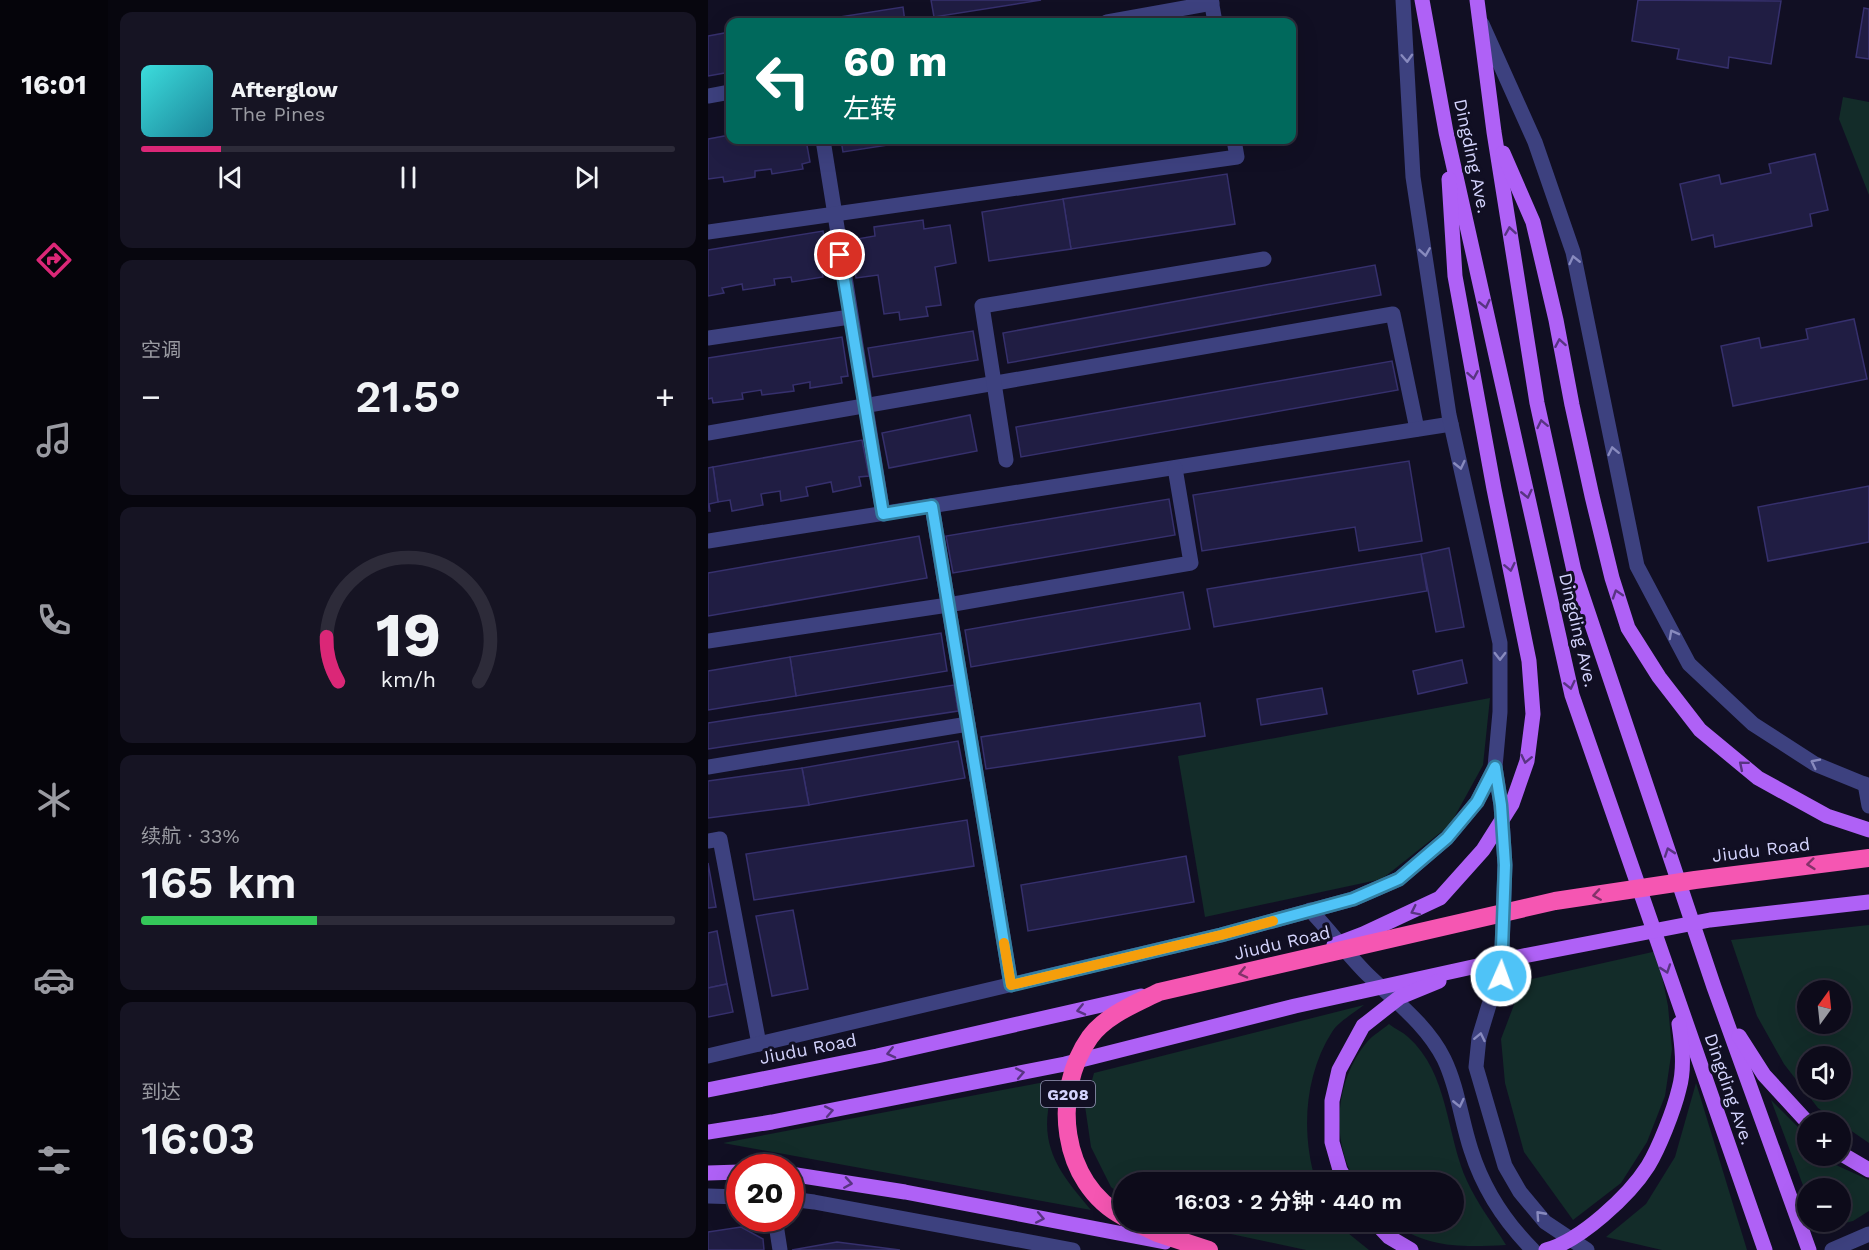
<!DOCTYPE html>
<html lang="zh">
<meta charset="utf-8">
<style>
body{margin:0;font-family:"Work Sans","Noto Sans SC",sans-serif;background:#161423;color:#f1f3f6;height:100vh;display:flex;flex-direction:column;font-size:22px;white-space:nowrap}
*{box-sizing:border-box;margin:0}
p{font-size:20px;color:#9a9ba2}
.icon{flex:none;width:33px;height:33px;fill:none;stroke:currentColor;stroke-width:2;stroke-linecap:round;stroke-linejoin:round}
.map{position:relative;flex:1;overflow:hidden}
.panel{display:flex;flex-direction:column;gap:12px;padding:12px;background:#07060e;width:600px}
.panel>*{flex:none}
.guide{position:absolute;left:18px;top:18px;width:570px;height:126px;border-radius:12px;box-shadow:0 6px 24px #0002,0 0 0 2px #2d2b39;background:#00695c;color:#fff;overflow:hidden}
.needle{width:39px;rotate:15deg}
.controls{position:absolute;left:1089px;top:980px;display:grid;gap:12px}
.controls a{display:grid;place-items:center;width:54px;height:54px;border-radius:50%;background:#0d0b1a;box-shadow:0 6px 24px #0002,0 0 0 2px #2d2b39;font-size:30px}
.speed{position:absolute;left:18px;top:1154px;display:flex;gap:12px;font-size:30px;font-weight:700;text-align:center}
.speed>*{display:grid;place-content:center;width:78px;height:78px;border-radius:50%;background:#0d0b1a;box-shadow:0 6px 24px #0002,0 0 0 2px #2d2b39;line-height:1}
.speed .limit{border:9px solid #d22;background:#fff;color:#111}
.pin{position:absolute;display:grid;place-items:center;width:51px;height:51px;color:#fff;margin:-26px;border:3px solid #fff;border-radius:50%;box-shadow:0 2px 6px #0007}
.me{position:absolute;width:66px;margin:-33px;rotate:2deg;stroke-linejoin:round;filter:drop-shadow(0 0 4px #0008)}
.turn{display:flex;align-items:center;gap:21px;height:126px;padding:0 18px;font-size:27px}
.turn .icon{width:78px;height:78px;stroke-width:2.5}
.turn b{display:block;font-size:42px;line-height:51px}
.big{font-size:45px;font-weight:600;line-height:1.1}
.panel .widget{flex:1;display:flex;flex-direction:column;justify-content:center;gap:9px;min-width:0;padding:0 21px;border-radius:12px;background:#161423}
.panel .dial{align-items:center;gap:0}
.dial svg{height:156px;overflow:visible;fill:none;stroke:#2d2b39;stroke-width:7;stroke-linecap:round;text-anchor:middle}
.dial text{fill:#f1f3f6;stroke:none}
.song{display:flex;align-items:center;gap:18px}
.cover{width:72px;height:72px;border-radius:9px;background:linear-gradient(135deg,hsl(180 70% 55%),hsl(190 70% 35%))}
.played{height:6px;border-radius:3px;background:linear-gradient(90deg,#db2777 15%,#2d2b39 15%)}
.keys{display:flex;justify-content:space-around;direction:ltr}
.heat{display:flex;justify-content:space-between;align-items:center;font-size:33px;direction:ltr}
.charge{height:9px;border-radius:4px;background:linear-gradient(90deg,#34c759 33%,#2d2b39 0)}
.trip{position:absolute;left:405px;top:1172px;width:351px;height:60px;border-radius:30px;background:#0d0b1a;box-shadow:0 6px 24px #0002,0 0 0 2px #2d2b39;font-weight:600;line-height:60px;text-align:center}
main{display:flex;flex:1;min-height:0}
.menu{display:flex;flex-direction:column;width:108px;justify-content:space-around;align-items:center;background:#05040a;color:#9a9ba2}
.menu .icon{width:42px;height:42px}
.menu .current{color:#db2777}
.menu b{font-size:27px;color:#f1f3f6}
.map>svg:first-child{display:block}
.green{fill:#132c29;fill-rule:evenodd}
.building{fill:#201d43;stroke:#36306d;stroke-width:1.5}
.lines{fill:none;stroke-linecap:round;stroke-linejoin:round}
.minor{stroke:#3d417f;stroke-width:15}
.major{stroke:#af61f6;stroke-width:15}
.highway{stroke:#f556b2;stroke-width:18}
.oneway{stroke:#888abe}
.oneway2{stroke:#583482}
.oneway3{stroke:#83326a}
.route-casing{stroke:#337fa1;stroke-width:15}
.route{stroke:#4fc3f7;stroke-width:10}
.slow{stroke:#f59e0b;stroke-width:10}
.labels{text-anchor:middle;stroke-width:6;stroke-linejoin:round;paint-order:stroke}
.shield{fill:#110f23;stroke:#9a99bc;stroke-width:1.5}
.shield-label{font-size:16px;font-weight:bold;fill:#d4d4fd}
.street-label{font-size:18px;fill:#d4d4fd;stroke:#110f23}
</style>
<main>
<nav class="menu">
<b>16:01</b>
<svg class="icon current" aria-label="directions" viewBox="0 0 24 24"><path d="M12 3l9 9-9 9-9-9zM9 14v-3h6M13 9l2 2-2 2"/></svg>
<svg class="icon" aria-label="music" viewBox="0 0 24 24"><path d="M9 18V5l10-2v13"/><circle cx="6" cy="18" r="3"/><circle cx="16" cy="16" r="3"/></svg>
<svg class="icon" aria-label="phone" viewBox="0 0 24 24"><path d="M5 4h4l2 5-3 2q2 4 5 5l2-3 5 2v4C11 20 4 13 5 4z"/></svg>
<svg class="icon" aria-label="climate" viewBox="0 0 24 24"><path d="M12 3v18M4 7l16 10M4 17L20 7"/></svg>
<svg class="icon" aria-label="car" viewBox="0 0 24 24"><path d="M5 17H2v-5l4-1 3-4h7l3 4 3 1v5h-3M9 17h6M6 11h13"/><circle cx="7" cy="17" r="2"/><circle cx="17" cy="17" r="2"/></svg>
<svg class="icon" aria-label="filters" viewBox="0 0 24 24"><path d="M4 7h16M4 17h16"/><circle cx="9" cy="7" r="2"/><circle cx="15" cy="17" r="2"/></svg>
</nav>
<section class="panel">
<div class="widget">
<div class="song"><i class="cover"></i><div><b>Afterglow</b><p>The Pines</p></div></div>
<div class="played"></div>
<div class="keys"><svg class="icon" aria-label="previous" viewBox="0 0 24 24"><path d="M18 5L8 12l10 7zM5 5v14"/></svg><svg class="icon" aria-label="pause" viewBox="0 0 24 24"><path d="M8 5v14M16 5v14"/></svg><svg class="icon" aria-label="next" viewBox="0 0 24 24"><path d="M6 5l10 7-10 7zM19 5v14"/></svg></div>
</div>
<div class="widget"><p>空调</p>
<div class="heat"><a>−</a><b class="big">21.5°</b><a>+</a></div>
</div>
<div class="widget dial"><svg viewBox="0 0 100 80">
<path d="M14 69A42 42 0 1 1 86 69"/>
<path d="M14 69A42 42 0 0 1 8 46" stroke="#db2777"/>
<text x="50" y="56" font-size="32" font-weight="700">19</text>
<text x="50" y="72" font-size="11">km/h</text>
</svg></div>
<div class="widget"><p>续航 · 33%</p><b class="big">165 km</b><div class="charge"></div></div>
<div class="widget"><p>到达</p><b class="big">16:03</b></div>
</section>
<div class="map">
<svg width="1161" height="1250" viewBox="0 0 1161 1250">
<rect width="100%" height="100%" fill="#110f23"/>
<!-- green -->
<g class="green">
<path d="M 1135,97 L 1161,102 L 1161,195 L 1131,119 Z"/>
<path d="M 782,698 L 775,765 L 742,825 L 674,879 L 497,917 L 470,756 Z"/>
<path d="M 1161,925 L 1161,1143 L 1110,1108 L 1076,1064 L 1049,1016 L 1023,940 ZM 1100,990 L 1132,990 L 1132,1023 L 1100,1023 ZM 1100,1056 L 1132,1056 L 1132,1089 L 1100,1089 Z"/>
<path d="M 949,951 L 960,1006 L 964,1049 L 957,1096 L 939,1142 L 913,1183 L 865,1220 L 816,1152 L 797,1083 L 793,1039 L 815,981 Z"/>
<path d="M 656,1005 C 646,1013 630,1022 624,1032 C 596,1076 593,1134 608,1182 L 416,1182 L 415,1197 L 403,1187 L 383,1147 L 377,1106 L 386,1073 Z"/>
<path d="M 681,1024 C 687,1029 695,1032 700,1037 C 741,1073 738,1135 759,1181 C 769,1203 785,1224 798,1245 C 755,1247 718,1249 683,1221 L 746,1221 L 746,1182 L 648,1182 C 622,1140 627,1080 659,1042 C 665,1035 674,1030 681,1024 Z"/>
<path d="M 347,1080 C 344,1090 341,1101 340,1111 C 334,1154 358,1180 383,1210 L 15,1143 Z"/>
<path d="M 988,1083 L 1039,1250 L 954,1250 L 898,1237 L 938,1204 L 967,1157 Z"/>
<path d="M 1063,1100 L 1099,1136 L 1100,1155 L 1118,1155 L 1128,1165 L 1161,1180 L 1161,1211 L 1145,1221 L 1112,1229 L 1109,1221 L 1132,1221 L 1132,1188 L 1100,1188 L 1099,1196 Z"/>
<path d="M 462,1221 L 630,1221 L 635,1229 L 661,1250 L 598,1250 Z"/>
</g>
<!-- building -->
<g class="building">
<path d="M 223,0 L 333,0 L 226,17 Z"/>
<path d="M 930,0 L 1073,1 L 1063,64 L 1021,57 L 1020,68 L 969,59 L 971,49 L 924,41 Z"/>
<path d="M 195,7 L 197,22 L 100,22 Z"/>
<path d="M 1156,8 L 1161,9 L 1161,59 L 1148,57 Z"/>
<path d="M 22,32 L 22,72 L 0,76 L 0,36 Z"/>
<path d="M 22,135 L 22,140 L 98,140 L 102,162 L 94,164 L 95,169 L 64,174 L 63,169 L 47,171 L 47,177 L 16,182 L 15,177 L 0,179 L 0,139 Z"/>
<path d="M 133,140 L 212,140 L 135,152 Z"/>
<path d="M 1107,154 L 1120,210 L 1102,214 L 1104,226 L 1007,247 L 1005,235 L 984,240 L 972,184 L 1011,175 L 1013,184 L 1063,173 L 1061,164 Z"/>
<path d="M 519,174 L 527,224 L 363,249 L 355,199 Z"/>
<path d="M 355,199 L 363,249 L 281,261 L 274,212 Z"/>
<path d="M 215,220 L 216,229 L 242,225 L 248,263 L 227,267 L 233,305 L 218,307 L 220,316 L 192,320 L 191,312 L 176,314 L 170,275 L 148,278 L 143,240 L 167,236 L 166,227 Z"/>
<path d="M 115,231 L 122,270 L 114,272 L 115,277 L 84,282 L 83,277 L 66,279 L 67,285 L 35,290 L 34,284 L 14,288 L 16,293 L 0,296 L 0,250 Z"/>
<path d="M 667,265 L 673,295 L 300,363 L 295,333 Z"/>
<path d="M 1146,319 L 1159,379 L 1025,406 L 1013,346 L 1051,338 L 1053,348 L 1100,339 L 1098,329 Z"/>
<path d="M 265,331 L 270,360 L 165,377 L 160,348 Z"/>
<path d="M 134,337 L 140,376 L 133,377 L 134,383 L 102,388 L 102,382 L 85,385 L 86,391 L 54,395 L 53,390 L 34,393 L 35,399 L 5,403 L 4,398 L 0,399 L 0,358 Z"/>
<path d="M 684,361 L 690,390 L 313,457 L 308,427 Z"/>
<path d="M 262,415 L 269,451 L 181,468 L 174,433 Z"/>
<path d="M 154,440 L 161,476 L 151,477 L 153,486 L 125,492 L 123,482 L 98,487 L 100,496 L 73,501 L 72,491 L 53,494 L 55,505 L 24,511 L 22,500 L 10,502 L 5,467 Z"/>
<path d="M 701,461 L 714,541 L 651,551 L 647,527 L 494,551 L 485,495 Z"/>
<path d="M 5,467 L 10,502 L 1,504 L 2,511 L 0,511 L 0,468 Z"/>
<path d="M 1161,486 L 1161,542 L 1060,561 L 1050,507 Z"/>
<path d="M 461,499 L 467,535 L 245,573 L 238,536 Z"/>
<path d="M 211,536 L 219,578 L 0,616 L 0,573 Z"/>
<path d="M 741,548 L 756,627 L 728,632 L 713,554 Z"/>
<path d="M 713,554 L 719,591 L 506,627 L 499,589 Z"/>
<path d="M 475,592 L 482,629 L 263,667 L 257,630 Z"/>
<path d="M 233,633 L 239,671 L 88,696 L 82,657 Z"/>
<path d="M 82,657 L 88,696 L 0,710 L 0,671 Z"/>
<path d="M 754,660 L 759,683 L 710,694 L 705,671 Z"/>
<path d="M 246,685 L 250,711 L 0,749 L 0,723 Z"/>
<path d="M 614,688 L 619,714 L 553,725 L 549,699 Z"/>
<path d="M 492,703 L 497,736 L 278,769 L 273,737 Z"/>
<path d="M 250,741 L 257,778 L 101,805 L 94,768 Z"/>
<path d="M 94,768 L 101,805 L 0,818 L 0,781 Z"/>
<path d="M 259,820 L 266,866 L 46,900 L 38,854 Z"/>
<path d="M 478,856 L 486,902 L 320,931 L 313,885 Z"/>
<path d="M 0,863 L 8,907 L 0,908 Z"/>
<path d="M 85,910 L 100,989 L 64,996 L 48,916 Z"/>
<path d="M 9,931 L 19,984 L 0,988 L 0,933 Z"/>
<path d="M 19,984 L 25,1012 L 0,1017 L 0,988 Z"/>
<path d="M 33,1227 L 55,1239 L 56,1250 L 0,1250 L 0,1232 Z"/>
<path d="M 129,1242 L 192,1250 L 84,1250 Z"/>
</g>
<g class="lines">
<!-- minor -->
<g class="minor">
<path d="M 503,0 L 507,22"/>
<path d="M 399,22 L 504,3"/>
<path d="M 774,24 L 827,142 L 865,252 L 929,566 L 981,664 L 1045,724 L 1107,764 L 1161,786"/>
<path d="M 0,96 L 22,92"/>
<path d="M 115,140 L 175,514"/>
<path d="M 0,232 L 529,157 L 526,140"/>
<path d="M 0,338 L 142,317"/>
<path d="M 0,433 L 685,314 L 709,429"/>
<path d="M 298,460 L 274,306 L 556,259"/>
<path d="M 224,506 L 303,985"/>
<path d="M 0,541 L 743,424"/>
<path d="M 0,641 L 240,605 L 483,563 L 467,468"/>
<path d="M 0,767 L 260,724"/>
<path d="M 787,767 L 793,805 L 797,865 L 793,976 L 781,1005 L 771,1038 L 768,1067 L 797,1166 L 812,1192 L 837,1222 L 879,1250"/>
<path d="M 1157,784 L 1161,806"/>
<path d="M 0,841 L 12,839 L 51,1044"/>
<path d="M 602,910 C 622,931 640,955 660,975 C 687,1001 719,1025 736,1059 C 750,1088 753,1120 763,1150 C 775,1188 797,1222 825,1250"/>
<path d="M 0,1056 L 513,935 L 645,899 L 691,879 L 739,838 L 769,802 L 787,767 L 792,712 L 792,643 L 741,415 L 705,177 L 695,0"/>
<path d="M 0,1196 L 32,1197"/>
<path d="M 82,1199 L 106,1202 L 365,1250"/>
<path d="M 67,1218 L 72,1250"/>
<path d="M 1124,1250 L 1161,1234"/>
</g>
<!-- major -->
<g class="major">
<path d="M 714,0 L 738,132 L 864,695 L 1057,1250"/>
<path d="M 769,0 L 786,132 L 829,403 L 866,571 L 1006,987 L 1101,1250"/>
<path d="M 795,153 L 825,222 L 848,320 L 864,405 L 884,496 L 904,578 L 920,628 L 951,677 L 992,730 L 1050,778 L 1119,816 L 1161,830"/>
<path d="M 626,945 L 655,934 L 732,898 L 775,850 L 804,804 L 819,761 L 825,714 L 821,661 L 786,489 L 747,276 L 741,179"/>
<path d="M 1031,1036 L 1056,1075 L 1100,1123"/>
<path d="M 0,1090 L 169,1056 L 433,996"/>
<path d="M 0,1132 L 64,1122 L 357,1064 L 587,1006 L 810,957 L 1002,920 L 1161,902"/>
<path d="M 1132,1153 L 1161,1170"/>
<path d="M 0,1173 L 32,1172"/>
<path d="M 82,1174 L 197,1192 L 457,1242"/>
<path d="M 639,1182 L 632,1170 L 624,1142 L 624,1101 L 631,1070 L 655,1026 L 692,997 L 731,981"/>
<path d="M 666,1221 L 681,1237 L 703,1250"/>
<path d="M 838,1250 C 872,1241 921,1196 940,1166 C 951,1148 966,1110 971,1089 C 977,1068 974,1045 971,1024"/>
</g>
<!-- highway -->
<g class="highway">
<path d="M 416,1217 C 352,1184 343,1092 382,1037 C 398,1015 427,1004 451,992 L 847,901 L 987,880 L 1161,858"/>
<path d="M 424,1221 L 449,1233 L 501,1250"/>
</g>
</g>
<!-- one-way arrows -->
<defs><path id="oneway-chevron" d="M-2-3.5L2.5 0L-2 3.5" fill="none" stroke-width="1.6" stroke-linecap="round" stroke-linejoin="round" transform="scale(1.5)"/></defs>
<g class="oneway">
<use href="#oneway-chevron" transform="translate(699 58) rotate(87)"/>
<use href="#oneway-chevron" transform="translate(717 252) rotate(81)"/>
<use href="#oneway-chevron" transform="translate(866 260) rotate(-103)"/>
<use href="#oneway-chevron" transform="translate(905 451) rotate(-102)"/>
<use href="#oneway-chevron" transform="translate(752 465) rotate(77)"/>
<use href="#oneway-chevron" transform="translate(965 634) rotate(-118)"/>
<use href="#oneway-chevron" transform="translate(792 656) rotate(90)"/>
<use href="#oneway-chevron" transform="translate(1107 763) rotate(-153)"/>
<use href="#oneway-chevron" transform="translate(772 1037) rotate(-78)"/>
<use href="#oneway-chevron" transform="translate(751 1103) rotate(77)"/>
<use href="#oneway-chevron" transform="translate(832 1215) rotate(-132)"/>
</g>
<g class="oneway2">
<use href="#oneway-chevron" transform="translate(802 231) rotate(-99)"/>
<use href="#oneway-chevron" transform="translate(777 304) rotate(77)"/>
<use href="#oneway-chevron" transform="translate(852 343) rotate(-100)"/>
<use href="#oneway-chevron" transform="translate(765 375) rotate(80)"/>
<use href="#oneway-chevron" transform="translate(834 424) rotate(-102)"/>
<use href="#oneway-chevron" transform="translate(819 494) rotate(77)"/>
<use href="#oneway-chevron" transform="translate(802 567) rotate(78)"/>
<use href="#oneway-chevron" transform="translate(909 594) rotate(-108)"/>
<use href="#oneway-chevron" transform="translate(862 685) rotate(77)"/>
<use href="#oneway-chevron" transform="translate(818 759) rotate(102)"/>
<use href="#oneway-chevron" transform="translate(1035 765) rotate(-140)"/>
<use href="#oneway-chevron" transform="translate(961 852) rotate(-109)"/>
<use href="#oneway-chevron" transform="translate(707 911) rotate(154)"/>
<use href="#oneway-chevron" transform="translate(958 969) rotate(71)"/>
<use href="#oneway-chevron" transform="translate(373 1010) rotate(167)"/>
<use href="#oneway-chevron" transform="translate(183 1053) rotate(167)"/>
<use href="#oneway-chevron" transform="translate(312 1073) rotate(-11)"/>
<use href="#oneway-chevron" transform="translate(121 1111) rotate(-11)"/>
<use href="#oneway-chevron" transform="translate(140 1183) rotate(9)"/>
<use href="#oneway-chevron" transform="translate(332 1218) rotate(11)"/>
</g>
<g class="oneway3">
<use href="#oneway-chevron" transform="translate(1103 864) rotate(174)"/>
<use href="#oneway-chevron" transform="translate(889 895) rotate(171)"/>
<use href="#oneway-chevron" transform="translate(535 973) rotate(167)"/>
</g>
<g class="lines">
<defs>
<path id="route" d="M 132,255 L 175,514 L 224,506 L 303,985 L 513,935 L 645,899 L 691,879 L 739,838 L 769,802 L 787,767 L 793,805 L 797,865 L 793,976"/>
</defs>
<!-- route casing -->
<use href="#route" class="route-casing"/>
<!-- route -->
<use href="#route" class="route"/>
<!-- slow -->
<path class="slow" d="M 296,943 L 303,985 L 513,935 L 565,921"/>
</g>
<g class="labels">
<!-- shield labels -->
<rect class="shield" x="333" y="1081" width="54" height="26" rx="4.5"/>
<g class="shield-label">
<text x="360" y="1100">G208</text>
</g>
<!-- street labels -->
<g class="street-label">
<text transform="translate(764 156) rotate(78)" y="6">Dingding Ave.</text>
<text transform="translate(870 630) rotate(77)" y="6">Dingding Ave.</text>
<text transform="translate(1053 850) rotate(-7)" y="6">Jiudu Road</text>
<text transform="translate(574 943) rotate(-13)" y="6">Jiudu Road</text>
<text transform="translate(100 1049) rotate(-11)" y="6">Jiudu Road</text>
<text transform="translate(1021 1089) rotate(71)" y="6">Dingding Ave.</text>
</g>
</g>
</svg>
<div class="controls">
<a><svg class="needle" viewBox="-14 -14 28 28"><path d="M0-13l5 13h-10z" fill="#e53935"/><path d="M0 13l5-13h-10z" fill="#9a9ba2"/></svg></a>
<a><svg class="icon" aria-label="sound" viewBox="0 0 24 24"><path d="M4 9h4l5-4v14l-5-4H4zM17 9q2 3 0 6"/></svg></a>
<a>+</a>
<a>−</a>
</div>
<div class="speed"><div class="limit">20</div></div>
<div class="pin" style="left:132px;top:255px;background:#d93025"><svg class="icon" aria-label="arrive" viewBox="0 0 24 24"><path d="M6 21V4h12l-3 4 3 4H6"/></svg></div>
<svg class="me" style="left:793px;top:976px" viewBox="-20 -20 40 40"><circle r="17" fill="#4fc3f7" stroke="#fff" stroke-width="3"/><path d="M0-11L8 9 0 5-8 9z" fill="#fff"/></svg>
<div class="trip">16:03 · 2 分钟 · 440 m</div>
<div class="guide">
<div class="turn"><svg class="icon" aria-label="left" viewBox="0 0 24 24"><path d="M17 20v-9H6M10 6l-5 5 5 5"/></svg><div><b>60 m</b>左转</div></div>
</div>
</div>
</main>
